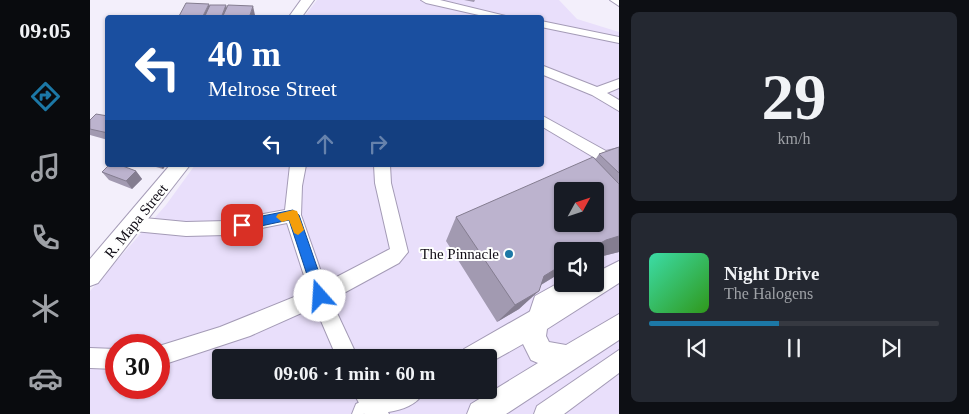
<!DOCTYPE html>
<meta charset="utf-8">
<style>
body{margin:0;font-family:Georgia,serif;background:#242831;color:#f1f3f6;height:100vh;display:flex;flex-direction:column;font-size:19px;white-space:nowrap}
*{box-sizing:border-box;margin:0}
p{font-size:16px;color:#9ea1a6}
.icon{flex:none;width:28px;height:28px;fill:none;stroke:currentColor;stroke-width:2;stroke-linecap:round;stroke-linejoin:round}
.map{position:relative;flex:1;overflow:hidden}
.details{display:flex;flex-direction:column;gap:12px;padding:12px;background:#0d0f14;width:350px}
.details>*{flex:none}
.guide{position:absolute;left:15px;top:15px;width:439px;height:152px;border-radius:5px;box-shadow:0 1px 4px #0004;background:#1a4fa0;color:#fff;overflow:hidden}
.needle{width:32px;rotate:50deg}
.controls{position:absolute;left:464px;top:182px;display:grid;gap:10px}
.controls a{display:grid;place-items:center;width:50px;height:50px;border-radius:5px;background:#171b24;box-shadow:0 1px 4px #0004;font-size:25px}
.speed{position:absolute;left:15px;top:334px;display:flex;gap:10px;font-size:25px;font-weight:700;text-align:center}
.speed>*{display:grid;place-content:center;width:65px;height:65px;border-radius:50%;background:#171b24;box-shadow:0 1px 4px #0004;line-height:1}
.speed .limit{border:8px solid #d22;background:#fff;color:#111}
.pin{position:absolute;display:grid;place-items:center;width:42px;height:42px;color:#fff;margin:-21px;border-radius:10px;box-shadow:0 2px 8px #0006}
.me{position:absolute;width:55px;margin:-28px;rotate:341deg;stroke-linejoin:round;filter:drop-shadow(0 0 4px #0008)}
.turn{display:flex;align-items:center;gap:18px;height:105px;padding:0 20px;font-size:22px}
.turn .icon{width:65px;height:65px;stroke-width:2.5}
.turn b{display:block;font-size:35px;line-height:42px}
.lanes{display:flex;align-items:center;height:48px;padding:0 20px;background:#0003;justify-content:center;gap:25px;direction:ltr}
.lanes .off{opacity:.35}
.details .widget{flex:1;display:flex;flex-direction:column;justify-content:center;gap:8px;min-width:0;padding:0 18px;border-radius:8px;background:#242831}
.details .dial{align-items:center;gap:0}
.dial b{font-size:65px;line-height:1}
.song{display:flex;align-items:center;gap:15px}
.cover{width:60px;height:60px;border-radius:8px;background:linear-gradient(135deg,hsl(160 70% 55%),hsl(110 70% 35%))}
.played{height:5px;border-radius:2px;background:linear-gradient(90deg,#1c78a6 45%,#363941 45%)}
.keys{display:flex;justify-content:space-around;direction:ltr}
.trip{position:absolute;left:122px;top:349px;width:285px;height:50px;border-radius:5px;background:#171b24;box-shadow:0 1px 4px #0004;font-weight:700;line-height:50px;text-align:center}
main{display:flex;flex:1;min-height:0}
.menu{display:flex;flex-direction:column;width:90px;justify-content:space-around;align-items:center;background:#090b0e;color:#9ea1a6}
.menu .icon{width:35px;height:35px}
.menu .on{color:#1c78a6}
.menu b{font-size:22px;color:#f1f3f6}
.map>svg:first-child{display:block}
.built{fill:#e9dffb;fill-rule:evenodd}
.lines{fill:none;stroke-linecap:round;stroke-linejoin:round}
.minor-casing{stroke:#a49bb6;stroke-width:2}
.major-casing{stroke:#a49bb6;stroke-width:2}
.minor{fill:#fff;fill-rule:evenodd}
.major{fill:#fff;fill-rule:evenodd}
.wall{fill:#a29ab1}
.shaded-wall{fill:#847d90}
.building{fill:#bcb3ce;stroke:#847d90;fill-rule:evenodd}
.route{fill:#1a73e8;stroke:#114b97}
.slow{fill:#f59e0b}
.poi-dot{fill:#1c78a6;stroke:#fefffe;stroke-width:2}
.labels{text-anchor:middle;stroke-width:4;stroke-linejoin:round;paint-order:stroke}
.street-label{font-size:15px;fill:#100c15;stroke:#fefffe}
.poi-label{font-size:15px;fill:#100c15;stroke:#fefffe;text-anchor:end}
</style>
<main>
<nav class="menu">
<b>09:05</b>
<svg class="icon on" aria-label="directions" viewBox="0 0 24 24"><path d="M12 3l9 9-9 9-9-9zM9 14v-3h6M13 9l2 2-2 2"/></svg>
<svg class="icon" aria-label="music" viewBox="0 0 24 24"><path d="M9 18V5l10-2v13"/><circle cx="6" cy="18" r="3"/><circle cx="16" cy="16" r="3"/></svg>
<svg class="icon" aria-label="phone" viewBox="0 0 24 24"><path d="M5 4h4l2 5-3 2q2 4 5 5l2-3 5 2v4C11 20 4 13 5 4z"/></svg>
<svg class="icon" aria-label="climate" viewBox="0 0 24 24"><path d="M12 3v18M4 7l16 10M4 17L20 7"/></svg>
<svg class="icon" aria-label="car" viewBox="0 0 24 24"><path d="M5 17H2v-5l4-1 3-4h7l3 4 3 1v5h-3M9 17h6M6 11h13"/><circle cx="7" cy="17" r="2"/><circle cx="17" cy="17" r="2"/></svg>
</nav>
<div class="map">
<svg width="529" height="414" viewBox="0 0 529 414">
<rect width="100%" height="100%" fill="#f3effb"/>
<!-- built -->
<path class="built" d="M 227,0 L 469,0 L 487,19 L 529,32 L 529,414 L 0,414 L 0,291 L 76,205 L 105,165 L 451,165 L 451,18 L 214,17 ZM 472,191 L 505,191 L 505,224 L 472,224 ZM 472,251 L 505,251 L 505,284 L 472,284 ZM 26,345 L 69,345 L 69,388 L 26,388 ZM 131,358 L 399,358 L 399,390 L 131,390 Z"/>
<g class="lines">
<defs>
<g id="minor">
<path d="M 331,0 L 350,0 L 424,18 L 402,18 L 336,3 Z"/>
<path d="M 520,0 L 529,0 L 529,6 Z"/>
<path d="M 451,21 L 529,37 L 529,43 L 451,27 Z"/>
<path d="M 451,65 L 507,87 L 529,79 L 529,88 L 517,93 L 529,100 L 529,111 L 502,95 L 451,74 Z"/>
<path d="M 451,115 L 516,151 L 529,148 L 529,158 L 515,163 L 510,161 L 451,126 Z"/>
<path d="M 200,165 L 216,165 L 212,186 L 211,215 L 235,283 L 300,249 L 285,183 L 284,165 L 300,165 L 301,183 L 318,252 L 309,263 L 241,300 L 268,358 L 247,358 L 225,307 L 160,336 L 69,366 L 69,346 L 130,327 L 219,291 L 197,223 L 136,235 L 96,236 L 44,231 L 38,229 L 36,224 L 38,219 L 44,217 L 96,222 L 136,221 L 195,210 Z"/>
<path d="M 472,281 L 472,284 L 493,284 L 491,290 L 460,309 L 454,327 L 447,330 L 440,327 L 437,320 L 445,296 Z"/>
<path d="M 0,348 L 26,349 L 26,369 L 0,368 Z"/>
<path d="M 529,350 L 529,373 L 474,414 L 444,414 L 447,406 Z"/>
<path d="M 262,390 L 286,390 L 299,414 L 275,414 Z"/>
</g>
<g id="major">
<path d="M 211,0 L 224,0 L 211,18 L 198,18 Z"/>
<path d="M 80,165 L 100,165 L 8,283 L 0,286 L 0,259 Z"/>
<path d="M 529,261 L 529,283 L 457,329 L 456,336 L 459,342 L 476,345 L 529,314 L 529,340 L 416,414 L 377,414 L 381,404 L 448,363 L 441,360 L 433,344 L 399,363 L 399,358 L 370,358 L 374,349 L 488,284 L 505,284 L 505,273 Z"/>
<path d="M 294,390 L 335,390 C 324,414 287,414 262,414 L 266,404 Z"/>
</g>
</defs>
<!-- minor casing -->
<use href="#minor" class="minor-casing"/>
<!-- major casing -->
<use href="#major" class="major-casing"/>
<!-- minor -->
<use href="#minor" class="minor"/>
<!-- major -->
<use href="#major" class="major"/>
</g>
<!-- wall -->
<g class="wall">
<path d="M 374,0 L 385,0 L 384,2 Z"/>
<path d="M 18,116 L 18,140 L 0,135 L 0,120 Z"/>
<path d="M 529,147 L 529,252 L 505,258 L 472,251 L 472,272 L 451,285 L 429,309 L 407,322 L 356,241 L 366,217 L 505,160 L 509,154 Z"/>
<path d="M 59,165 L 76,165 L 73,169 Z"/>
<path d="M 46,171 L 52,179 L 42,189 L 19,180 L 12,172 Z"/>
</g>
<!-- shaded-wall -->
<g class="shaded-wall">
<path d="M 119,4 L 122,12 L 119,18 L 112,18 Z"/>
<path d="M 136,5 L 139,14 L 137,18 L 131,18 Z"/>
<path d="M 163,6 L 165,15 L 164,18 L 159,18 Z"/>
<path d="M 70,165 L 76,165 L 73,169 Z"/>
<path d="M 46,171 L 52,179 L 42,189 L 36,181 Z"/>
<path d="M 529,236 L 529,252 L 505,258 L 505,251 L 496,251 L 516,240 Z"/>
<path d="M 472,265 L 472,272 L 434,295 L 454,276 Z"/>
<path d="M 449,291 L 429,309 L 407,322 L 425,305 Z"/>
</g>
<!-- building -->
<g class="building">
<path d="M 96,3 L 119,4 L 112,18 L 88,18 Z"/>
<path d="M 120,5 L 136,5 L 131,18 L 114,18 Z"/>
<path d="M 138,5 L 163,6 L 159,18 L 132,18 Z"/>
<path d="M 6,114 L 18,116 L 18,133 L 0,129 L 0,120 Z"/>
<path d="M 529,147 L 529,173 L 509,154 Z"/>
<path d="M 503,157 L 529,184 L 529,236 L 516,240 L 496,251 L 472,251 L 472,265 L 454,276 L 449,291 L 425,305 L 366,217 ZM 472,191 L 505,191 L 505,224 L 472,224 Z"/>
<path d="M 19,165 L 30,165 L 46,171 L 36,181 L 12,172 Z"/>
</g>
<!-- route -->
<path class="route" d="M 203,210 L 209,215 L 237,296 L 235,300 L 230,302 L 225,300 L 224,296 L 199,220 L 152,230 L 146,225 L 152,220 Z"/>
<!-- slow -->
<path class="slow" d="M 203,210 L 207,211 L 214,230 L 208,235 L 204,233 L 199,220 L 192,222 L 186,217 L 188,214 Z"/>
<!-- markers -->
<circle class="poi-dot" cx="419" cy="254" r="5"/>
<g class="labels">
<!-- street labels -->
<g class="street-label">
<text transform="translate(46 221) rotate(-51)" y="5">R. Mapa Street</text>
</g>
<!-- poi labels -->
<g class="poi-label">
<text x="409" y="259">The Pinnacle</text>
</g>
</g>
</svg>
<div class="controls">
<a><svg class="needle" viewBox="-14 -14 28 28"><path d="M0-13l5 13h-10z" fill="#e53935"/><path d="M0 13l5-13h-10z" fill="#9ea1a6"/></svg></a>
<a><svg class="icon" aria-label="sound" viewBox="0 0 24 24"><path d="M4 9h4l5-4v14l-5-4H4zM17 9q2 3 0 6"/></svg></a>
</div>
<div class="speed"><div class="limit">30</div></div>
<div class="pin" style="left:152px;top:225px;background:#d93025"><svg class="icon" aria-label="arrive" viewBox="0 0 24 24"><path d="M6 21V4h12l-3 4 3 4H6"/></svg></div>
<svg class="me" style="left:230px;top:296px" viewBox="-20 -20 40 40"><circle r="19" fill="#fff"/><path d="M0-13L10 11 0 6-10 11z" fill="#1a73e8"/></svg>
<div class="trip">09:06 · 1 min · 60 m</div>
<div class="guide">
<div class="turn"><svg class="icon" aria-label="left" viewBox="0 0 24 24"><path d="M17 20v-9H6M10 6l-5 5 5 5"/></svg><div><b>40 m</b>Melrose Street</div></div>
<div class="lanes"><svg class="icon" aria-label="left" viewBox="0 0 24 24"><path d="M17 20v-9H6M10 6l-5 5 5 5"/></svg><svg class="icon off" aria-label="ahead" viewBox="0 0 24 24"><path d="M12 20V5M6 11l6-6 6 6"/></svg><svg class="icon off" aria-label="right" viewBox="0 0 24 24"><path d="M7 20v-9h11M14 6l5 5-5 5"/></svg></div>
</div>
</div>
<section class="details">
<div class="widget dial"><b>29</b><p>km/h</p></div>
<div class="widget">
<div class="song"><i class="cover"></i><div><b>Night Drive</b><p>The Halogens</p></div></div>
<div class="played"></div>
<div class="keys"><svg class="icon" aria-label="previous" viewBox="0 0 24 24"><path d="M18 5L8 12l10 7zM5 5v14"/></svg><svg class="icon" aria-label="pause" viewBox="0 0 24 24"><path d="M8 5v14M16 5v14"/></svg><svg class="icon" aria-label="next" viewBox="0 0 24 24"><path d="M6 5l10 7-10 7zM19 5v14"/></svg></div>
</div>
</section>
</main>
